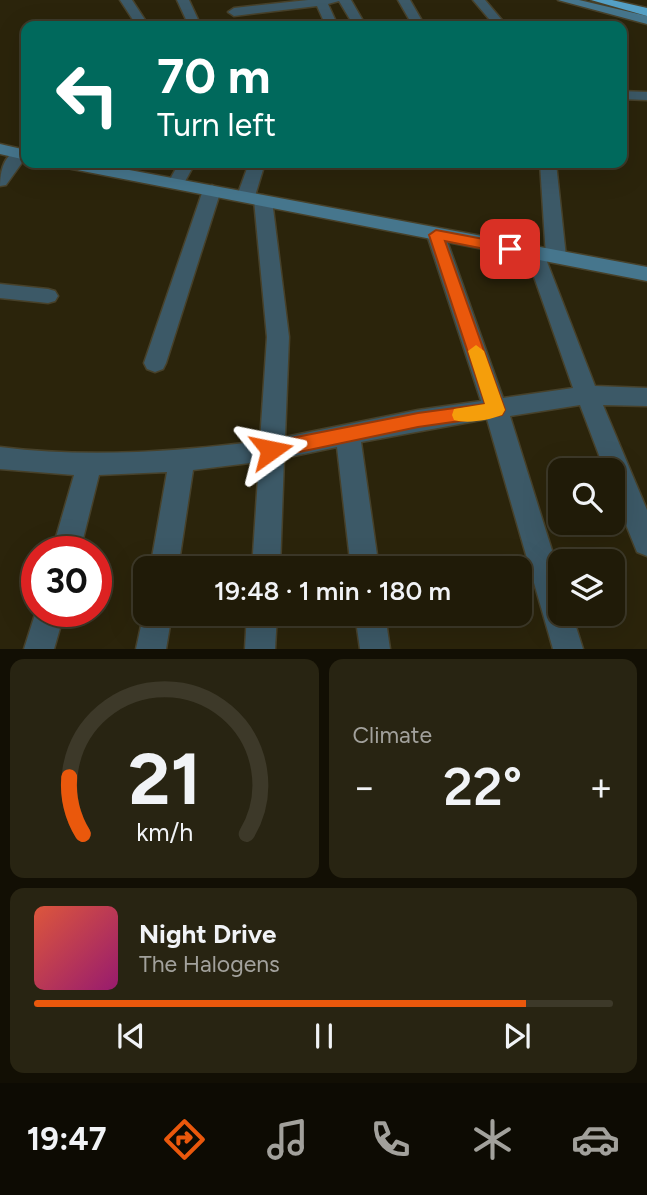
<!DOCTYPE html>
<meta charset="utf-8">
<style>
body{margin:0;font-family:Figtree,sans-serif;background:#282412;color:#f1f3f6;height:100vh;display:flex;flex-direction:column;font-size:26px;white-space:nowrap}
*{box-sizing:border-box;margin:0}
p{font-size:23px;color:#a2a19c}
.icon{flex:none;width:38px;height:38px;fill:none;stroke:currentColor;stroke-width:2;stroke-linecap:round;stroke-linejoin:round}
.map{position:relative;height:649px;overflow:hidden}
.drawer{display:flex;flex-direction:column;gap:10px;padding:10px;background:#120f04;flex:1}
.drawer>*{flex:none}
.hud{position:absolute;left:21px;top:21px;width:606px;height:147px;border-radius:14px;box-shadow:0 7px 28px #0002,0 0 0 2px #3d3929;background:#00695c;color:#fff;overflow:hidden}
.tools{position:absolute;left:548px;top:458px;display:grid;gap:14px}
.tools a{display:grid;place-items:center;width:77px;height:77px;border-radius:14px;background:#201b08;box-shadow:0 7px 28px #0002,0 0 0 2px #3d3929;font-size:35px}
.speed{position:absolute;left:21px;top:536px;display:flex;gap:14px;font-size:35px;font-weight:700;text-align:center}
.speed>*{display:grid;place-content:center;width:91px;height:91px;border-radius:50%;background:#201b08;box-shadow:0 7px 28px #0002,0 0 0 2px #3d3929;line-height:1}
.speed .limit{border:10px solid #d22;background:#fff;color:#111}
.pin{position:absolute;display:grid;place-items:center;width:60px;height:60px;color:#fff;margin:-30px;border-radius:14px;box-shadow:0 4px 10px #0006}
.me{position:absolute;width:77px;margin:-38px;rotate:78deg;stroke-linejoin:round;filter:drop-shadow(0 0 5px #0008)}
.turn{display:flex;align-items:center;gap:24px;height:147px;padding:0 21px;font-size:32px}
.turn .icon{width:91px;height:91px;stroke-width:2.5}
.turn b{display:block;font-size:49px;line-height:60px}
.big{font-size:52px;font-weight:600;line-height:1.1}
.drawer .tile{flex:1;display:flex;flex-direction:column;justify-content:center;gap:10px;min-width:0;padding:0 24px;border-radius:14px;background:#282412}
.drawer .dial{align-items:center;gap:0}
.dial svg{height:182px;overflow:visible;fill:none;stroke:#3d3929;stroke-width:7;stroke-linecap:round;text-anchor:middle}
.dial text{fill:#f1f3f6;stroke:none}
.song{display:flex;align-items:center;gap:21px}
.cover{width:84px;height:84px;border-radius:10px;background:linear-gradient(135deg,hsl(10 70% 55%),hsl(320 70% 35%))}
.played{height:7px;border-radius:4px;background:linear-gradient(90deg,#ea580c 85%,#3d3929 85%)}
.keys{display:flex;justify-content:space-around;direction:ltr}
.heat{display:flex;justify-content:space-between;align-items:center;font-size:38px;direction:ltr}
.drawer .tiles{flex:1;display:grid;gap:10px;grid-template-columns:1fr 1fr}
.tile:last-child{grid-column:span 2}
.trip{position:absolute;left:133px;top:556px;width:399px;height:70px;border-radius:14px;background:#201b08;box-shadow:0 7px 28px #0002,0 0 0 2px #3d3929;font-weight:600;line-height:70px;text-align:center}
.tab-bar{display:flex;height:112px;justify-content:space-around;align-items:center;background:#0d0b03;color:#a2a19c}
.tab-bar .icon{width:49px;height:49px}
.tab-bar .selected{color:#ea580c}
.tab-bar b{font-size:32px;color:#f1f3f6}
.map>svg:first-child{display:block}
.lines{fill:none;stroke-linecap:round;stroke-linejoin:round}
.street-casing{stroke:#47412a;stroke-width:3}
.secondary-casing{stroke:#47412a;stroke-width:3}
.highway-casing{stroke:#47412a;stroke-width:3}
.street{fill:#3c5967;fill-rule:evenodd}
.secondary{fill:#46768d;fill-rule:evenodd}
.highway{fill:#54a0c5;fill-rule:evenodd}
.route{fill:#ea580c;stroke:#983908;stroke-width:2}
.slow{fill:#f59e0b}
</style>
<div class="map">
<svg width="647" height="649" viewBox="0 0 647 649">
<rect width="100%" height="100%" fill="#2b240b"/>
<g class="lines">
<defs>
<g id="street">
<path d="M 120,0 L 132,0 L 149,26 L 137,26 Z"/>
<path d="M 177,0 L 189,0 L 201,26 L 189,26 Z"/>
<path d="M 308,0 L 351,0 L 366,26 L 354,26 L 339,1 L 328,4 L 338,26 L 326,26 L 317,6 L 234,16 L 228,12 L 234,8 Z"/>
<path d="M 398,0 L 410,0 L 425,26 L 413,26 Z"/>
<path d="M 473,0 L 485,0 L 507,26 L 495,26 Z"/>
<path d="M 621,91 L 647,92 L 647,100 L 621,99 Z"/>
<path d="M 20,149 L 26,151 L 26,157 L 6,185 L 0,186 C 0,171 4,154 20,149 Z"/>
<path d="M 179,163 L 195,163 L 182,187 L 176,188 L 168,183 Z"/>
<path d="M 249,163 L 265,163 L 255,196 L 246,201 L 237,196 Z"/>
<path d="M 540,163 L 556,163 L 566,257 L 563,261 L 549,261 L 546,257 Z"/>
<path d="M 212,185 L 221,190 L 166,363 L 163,369 L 155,372 L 147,369 L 144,363 L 203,190 Z"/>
<path d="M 263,195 L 272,200 L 289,337 L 285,437 L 418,410 L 481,401 L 427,235 L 436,229 L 445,235 L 503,398 L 573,388 L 526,254 L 528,250 L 542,250 L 544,254 L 595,386 L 647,388 L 647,406 L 603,405 L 647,510 L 647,556 L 637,552 L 612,490 L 612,471 L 605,471 L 580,405 L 510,416 L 560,576 L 560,614 L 572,614 L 583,649 L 553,649 L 487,419 L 361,442 L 379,569 L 351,569 L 337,447 L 284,458 L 280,569 L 252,569 L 259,462 L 193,470 L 178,569 L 150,569 L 167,472 L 99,475 L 80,551 L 52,551 L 74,475 L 0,469 L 0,447 C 87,458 174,452 260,441 L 267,337 L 254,200 Z"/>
<path d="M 0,284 L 48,289 L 55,291 L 58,296 L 55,301 L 48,303 L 0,298 Z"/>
<path d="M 145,607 L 145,614 L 172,614 L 166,649 L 136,649 Z"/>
<path d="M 37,608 L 37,611 L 65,611 L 54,649 L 24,649 Z"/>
<path d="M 247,614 L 277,614 L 275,649 L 245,649 Z"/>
<path d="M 355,614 L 385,614 L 390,649 L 360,649 Z"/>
</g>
<g id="secondary">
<path d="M 558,0 L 579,0 L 647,16 L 647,24 Z"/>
<path d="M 0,144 L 26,150 L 26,160 L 0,154 Z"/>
<path d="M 59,163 L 92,163 L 647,267 L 647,281 L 67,168 Z"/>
</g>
<path id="highway" d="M 591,0 L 612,0 L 647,8 L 647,16 Z"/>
</defs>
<!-- street casing -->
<use href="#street" class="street-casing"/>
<!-- secondary casing -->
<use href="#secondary" class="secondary-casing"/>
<!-- highway casing -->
<use href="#highway" class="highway-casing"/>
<!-- street -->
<use href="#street" class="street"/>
<!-- secondary -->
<use href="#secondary" class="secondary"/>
<!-- highway -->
<use href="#highway" class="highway"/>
</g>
<!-- route -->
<path class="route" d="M 436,230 L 510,244 L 517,249 L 510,254 L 445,241 L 505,410 L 502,415 L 418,427 L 271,458 L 264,456 L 262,450 L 264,444 L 271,442 L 418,413 L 485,404 L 429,235 Z"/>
<!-- slow -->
<path class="slow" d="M 476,345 L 484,351 L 505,410 L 502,415 C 489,420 468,424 454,420 L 452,415 L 454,409 L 485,404 L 468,351 Z"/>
</svg>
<div class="tools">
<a><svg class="icon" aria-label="search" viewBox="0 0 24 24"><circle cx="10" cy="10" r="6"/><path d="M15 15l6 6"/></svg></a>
<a><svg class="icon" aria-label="layers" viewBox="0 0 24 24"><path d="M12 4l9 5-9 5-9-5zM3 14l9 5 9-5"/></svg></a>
</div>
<div class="speed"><div class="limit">30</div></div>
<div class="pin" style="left:510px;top:249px;background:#d93025"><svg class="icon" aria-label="arrive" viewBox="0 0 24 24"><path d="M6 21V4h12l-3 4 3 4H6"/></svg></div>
<svg class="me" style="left:271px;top:450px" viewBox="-20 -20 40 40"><path d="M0-17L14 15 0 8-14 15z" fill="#ea580c" stroke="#fff" stroke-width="4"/></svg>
<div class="trip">19:48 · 1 min · 180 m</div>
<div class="hud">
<div class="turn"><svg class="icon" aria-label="left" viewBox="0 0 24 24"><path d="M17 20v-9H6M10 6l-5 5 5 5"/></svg><div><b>70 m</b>Turn left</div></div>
</div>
</div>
<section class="drawer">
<div class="tiles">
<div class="tile dial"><svg viewBox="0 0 100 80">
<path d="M14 69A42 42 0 1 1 86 69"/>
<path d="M14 69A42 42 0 0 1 8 44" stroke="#ea580c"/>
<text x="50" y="56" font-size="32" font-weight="700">21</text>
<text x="50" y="72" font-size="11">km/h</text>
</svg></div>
<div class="tile"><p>Climate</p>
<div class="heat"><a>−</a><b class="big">22°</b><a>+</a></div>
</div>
<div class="tile">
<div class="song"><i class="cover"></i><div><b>Night Drive</b><p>The Halogens</p></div></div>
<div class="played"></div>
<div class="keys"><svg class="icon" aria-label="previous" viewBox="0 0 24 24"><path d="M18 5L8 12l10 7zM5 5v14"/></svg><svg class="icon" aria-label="pause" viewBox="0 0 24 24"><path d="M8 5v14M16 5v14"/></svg><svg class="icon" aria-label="next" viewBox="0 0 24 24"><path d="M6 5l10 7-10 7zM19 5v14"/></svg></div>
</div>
</div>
</section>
<nav class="tab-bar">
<b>19:47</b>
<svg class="icon selected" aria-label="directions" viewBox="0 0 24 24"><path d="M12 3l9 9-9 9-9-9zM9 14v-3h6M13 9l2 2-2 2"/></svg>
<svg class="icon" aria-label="music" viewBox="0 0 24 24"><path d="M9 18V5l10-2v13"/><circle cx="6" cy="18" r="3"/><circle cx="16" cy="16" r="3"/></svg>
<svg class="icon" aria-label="phone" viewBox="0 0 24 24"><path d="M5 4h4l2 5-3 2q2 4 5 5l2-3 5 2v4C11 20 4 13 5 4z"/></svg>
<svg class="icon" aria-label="climate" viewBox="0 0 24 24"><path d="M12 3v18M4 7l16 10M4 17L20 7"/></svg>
<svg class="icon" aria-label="car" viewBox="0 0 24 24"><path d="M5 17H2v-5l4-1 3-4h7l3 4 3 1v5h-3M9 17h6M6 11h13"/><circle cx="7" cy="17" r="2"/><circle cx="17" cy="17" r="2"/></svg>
</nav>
